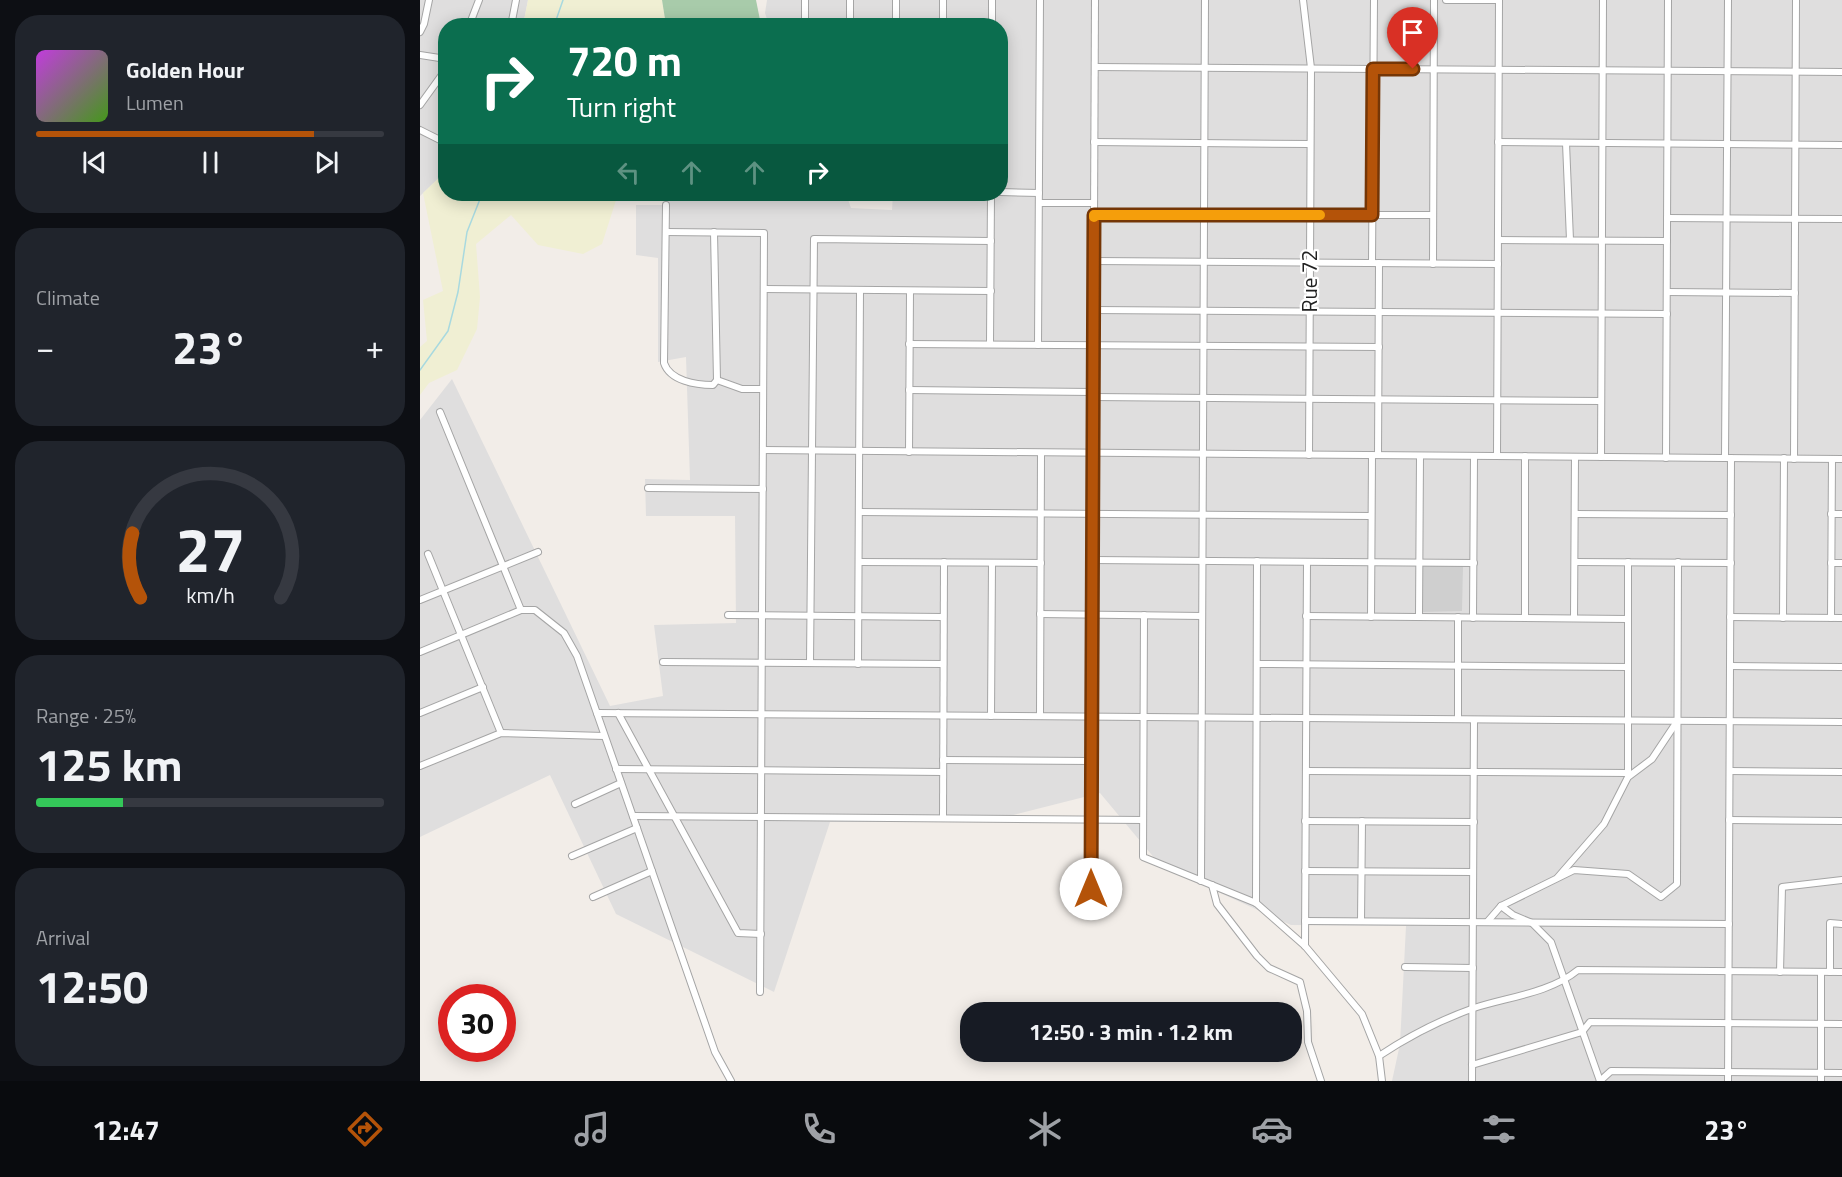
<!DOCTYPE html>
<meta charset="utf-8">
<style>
body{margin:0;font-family:"Titillium Web",sans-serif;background:#20242c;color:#f1f3f6;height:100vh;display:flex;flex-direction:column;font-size:22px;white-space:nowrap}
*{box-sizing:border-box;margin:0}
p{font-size:20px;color:#9ea1a6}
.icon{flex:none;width:33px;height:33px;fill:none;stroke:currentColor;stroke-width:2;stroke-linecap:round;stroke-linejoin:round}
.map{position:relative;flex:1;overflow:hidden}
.drawer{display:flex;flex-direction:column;gap:15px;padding:15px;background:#0d0f14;width:420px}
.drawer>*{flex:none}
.top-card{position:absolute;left:18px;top:18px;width:570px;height:183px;border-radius:24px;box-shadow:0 3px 15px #0003;background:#0b6e4f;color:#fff;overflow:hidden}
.speed{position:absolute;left:18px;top:984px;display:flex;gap:12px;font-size:30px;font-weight:700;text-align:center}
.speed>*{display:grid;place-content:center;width:78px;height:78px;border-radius:50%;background:#171b24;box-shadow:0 3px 15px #0003;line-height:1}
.speed .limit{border:9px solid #d22;background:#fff;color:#111}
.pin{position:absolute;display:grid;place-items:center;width:51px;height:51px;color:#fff;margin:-62px -26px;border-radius:50% 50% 50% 0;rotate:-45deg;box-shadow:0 0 6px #0007}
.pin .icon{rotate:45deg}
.me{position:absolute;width:66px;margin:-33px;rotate:0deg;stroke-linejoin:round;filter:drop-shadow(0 0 4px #0008)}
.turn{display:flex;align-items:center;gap:21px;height:126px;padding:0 30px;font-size:27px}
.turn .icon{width:78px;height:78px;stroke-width:2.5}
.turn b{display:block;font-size:42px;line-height:51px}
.lanes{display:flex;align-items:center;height:57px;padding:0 30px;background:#0003;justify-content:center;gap:30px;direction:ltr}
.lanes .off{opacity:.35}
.big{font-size:45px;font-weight:700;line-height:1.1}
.drawer .card{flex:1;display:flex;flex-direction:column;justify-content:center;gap:9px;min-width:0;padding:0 21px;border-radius:24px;background:#20242c}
.drawer .dial{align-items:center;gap:0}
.dial svg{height:156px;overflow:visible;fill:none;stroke:#363941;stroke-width:7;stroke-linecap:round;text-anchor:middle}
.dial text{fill:#f1f3f6;stroke:none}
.song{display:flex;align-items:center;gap:18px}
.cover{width:72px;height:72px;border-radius:9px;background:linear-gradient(135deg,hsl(290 70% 55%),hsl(100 70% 35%))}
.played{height:6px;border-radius:3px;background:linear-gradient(90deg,#b45309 80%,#363941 80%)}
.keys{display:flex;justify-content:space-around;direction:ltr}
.heat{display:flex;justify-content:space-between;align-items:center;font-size:33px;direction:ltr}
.charge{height:9px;border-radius:4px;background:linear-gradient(90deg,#34c759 25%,#363941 0)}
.trip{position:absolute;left:540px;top:1002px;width:342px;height:60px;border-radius:24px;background:#171b24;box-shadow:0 3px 15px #0003;font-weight:700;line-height:60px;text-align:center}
.dock{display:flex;height:96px;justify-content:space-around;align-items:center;background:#090b0e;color:#9ea1a6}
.dock .icon{width:42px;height:42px}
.dock .active{color:#b45309}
.dock b{font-size:27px;color:#f1f3f6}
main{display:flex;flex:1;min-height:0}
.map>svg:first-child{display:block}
.residential{fill:#dfdede}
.religious{fill:#cfcfcf}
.farmland{fill:#f0efd3}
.cemetery{fill:#a8cbaa}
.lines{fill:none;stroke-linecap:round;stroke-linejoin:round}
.stream{stroke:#a8d9df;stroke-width:1.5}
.minor-casing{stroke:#a5a5a5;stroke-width:8}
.minor{stroke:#fff;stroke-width:6}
.route-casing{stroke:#753606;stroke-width:15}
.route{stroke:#b45309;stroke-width:10}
.slow{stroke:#f59e0b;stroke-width:10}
.labels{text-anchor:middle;stroke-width:4.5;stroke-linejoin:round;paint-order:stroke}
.street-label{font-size:21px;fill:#212121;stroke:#fff}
</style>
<main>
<section class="drawer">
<div class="card">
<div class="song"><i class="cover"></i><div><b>Golden Hour</b><p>Lumen</p></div></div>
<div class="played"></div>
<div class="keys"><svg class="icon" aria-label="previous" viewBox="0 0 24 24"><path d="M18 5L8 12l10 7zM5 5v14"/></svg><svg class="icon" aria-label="pause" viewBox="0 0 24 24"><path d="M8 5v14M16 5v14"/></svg><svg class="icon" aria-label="next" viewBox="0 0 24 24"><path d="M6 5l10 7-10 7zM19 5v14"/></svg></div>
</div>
<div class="card"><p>Climate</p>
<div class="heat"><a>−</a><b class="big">23°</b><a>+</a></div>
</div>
<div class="card dial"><svg viewBox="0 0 100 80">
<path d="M14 69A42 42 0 1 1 86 69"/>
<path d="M14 69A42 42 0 0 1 10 36" stroke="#b45309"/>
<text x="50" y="56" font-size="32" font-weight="700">27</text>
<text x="50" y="72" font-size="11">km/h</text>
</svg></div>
<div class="card"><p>Range · 25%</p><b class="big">125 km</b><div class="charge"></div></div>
<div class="card"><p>Arrival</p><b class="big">12:50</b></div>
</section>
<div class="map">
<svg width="1422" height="1081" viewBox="0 0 1422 1081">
<rect width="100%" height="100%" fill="#f2ede8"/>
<!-- residential -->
<g class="residential">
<path d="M 0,0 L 108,0 L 103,25 L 26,26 L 25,172 L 0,196 Z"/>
<path d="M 347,0 L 1422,0 L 1422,1081 L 972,1081 L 980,1044 L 986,926 L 871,925 L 741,866 L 680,793 L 566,822 L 410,822 L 354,992 L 196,914 L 130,775 L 0,837 L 0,420 L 32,379 L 190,706 L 243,696 L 234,625 L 316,623 L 315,516 L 226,516 L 225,479 L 270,480 L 266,357 L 238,362 L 238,258 L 216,255 L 216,205 L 246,205 L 246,197 L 426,194 L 431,208 L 472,210 L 473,194 L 580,194 L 580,26 L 349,25 L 345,13 Z"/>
</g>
<!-- religious -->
<path class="religious" d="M 1003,564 L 1043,565 L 1042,611 L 1002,612 Z"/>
<!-- farmland -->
<g class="farmland">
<path d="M 108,0 L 242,0 L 246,25 L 103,26 Z"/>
<path d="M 25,172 L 26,194 L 198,194 L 182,244 L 163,254 L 118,245 L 91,215 L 56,244 L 60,297 L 57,329 L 37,370 L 9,383 L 0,395 L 0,347 L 7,341 L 3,300 L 23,291 L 3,193 Z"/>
</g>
<!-- cemetery -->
<path class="cemetery" d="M 242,0 L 336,0 L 341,25 L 246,25 Z"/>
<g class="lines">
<!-- stream -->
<g class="stream">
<path d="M 134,26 L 143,0"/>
<path d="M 0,370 L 28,331 L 38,292 L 47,232 L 62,194"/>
</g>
<defs>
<g id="minor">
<path d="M 476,0 L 476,26"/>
<path d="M 523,0 L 523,26"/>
<path d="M 883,0 L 891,68 L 889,455"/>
<path d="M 1026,0 L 1079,0"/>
<path d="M 49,26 L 59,0"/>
<path d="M 91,26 L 96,0"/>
<path d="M 385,26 L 385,0"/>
<path d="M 430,26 L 430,0"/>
<path d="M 572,26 L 572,0"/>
<path d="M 0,32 L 4,24 L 9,0"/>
<path d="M 0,55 L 26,59"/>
<path d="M 675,67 L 1422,72"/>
<path d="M 0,105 L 26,69"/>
<path d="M 0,130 L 20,140"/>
<path d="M 674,142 L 890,144"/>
<path d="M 1078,142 L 1422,145"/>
<path d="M 1146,143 L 1150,240"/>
<path d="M 580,192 L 619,193"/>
<path d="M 619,203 L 674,203"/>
<path d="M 246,205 L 244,363 C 250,381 276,385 293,385 L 297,380 L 294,232"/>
<path d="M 674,215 L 1013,215"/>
<path d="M 1247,218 L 1422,219"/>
<path d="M 246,232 L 344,233 L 340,992"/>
<path d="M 1078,240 L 1247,241"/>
<path d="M 674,261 L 1078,264"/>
<path d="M 952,263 L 954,0"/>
<path d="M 1013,264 L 1014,0"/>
<path d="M 344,289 L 571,291"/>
<path d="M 1247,292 L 1375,293"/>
<path d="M 674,310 L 1247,314"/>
<path d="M 489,344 L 959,347"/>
<path d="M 570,344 L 571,194"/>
<path d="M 618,345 L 620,0"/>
<path d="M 297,380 L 322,389 L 343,389"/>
<path d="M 489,390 L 673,392"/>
<path d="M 673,397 L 1181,401"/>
<path d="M 20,412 L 101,610"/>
<path d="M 343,450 L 1422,459"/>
<path d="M 489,452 L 490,291"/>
<path d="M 958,455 L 959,263"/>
<path d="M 1077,456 L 1079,0"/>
<path d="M 1181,457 L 1183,0"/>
<path d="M 1246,458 L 1248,0"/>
<path d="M 1305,458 L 1308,0"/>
<path d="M 1374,459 L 1376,0"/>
<path d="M 228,488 L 343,489"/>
<path d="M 439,512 L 951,516"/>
<path d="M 1155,514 L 1311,515"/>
<path d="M 1411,514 L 1422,514"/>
<path d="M 8,554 L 81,733"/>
<path d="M 673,560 L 1054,563"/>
<path d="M 439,562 L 621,563"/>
<path d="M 1155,562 L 1311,563"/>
<path d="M 1411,563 L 1422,563"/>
<path d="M 0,600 L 118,552"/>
<path d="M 620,614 L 782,616"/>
<path d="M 308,615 L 523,617"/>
<path d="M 724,615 L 723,857 L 836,903 L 885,946 L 942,1014 L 959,1056 L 962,1081"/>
<path d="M 886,616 L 1208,619"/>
<path d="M 951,617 L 952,455"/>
<path d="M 999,617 L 1000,456"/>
<path d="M 1310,617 L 1422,618"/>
<path d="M 1053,618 L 1054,456"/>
<path d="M 1105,618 L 1105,456"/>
<path d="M 1154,618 L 1155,457"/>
<path d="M 1363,618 L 1364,458"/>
<path d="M 1411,618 L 1412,459"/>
<path d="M 0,652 L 101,610 L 115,610 L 144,633 L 157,656 L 295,1052 L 311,1081"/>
<path d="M 243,662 L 523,664"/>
<path d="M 390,663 L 394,239 L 571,241"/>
<path d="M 438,664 L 440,290"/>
<path d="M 837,664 L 1208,667"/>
<path d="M 1310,666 L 1422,667"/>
<path d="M 0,713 L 63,687"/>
<path d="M 177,713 L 1422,722"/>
<path d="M 198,713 L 318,933 L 341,934"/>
<path d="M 571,716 L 572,563"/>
<path d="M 620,716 L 621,453"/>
<path d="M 1038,719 L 1038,617"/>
<path d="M 523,760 L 672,761"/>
<path d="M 0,766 L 81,733 L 184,736"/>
<path d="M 196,769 L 523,772"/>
<path d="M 886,771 L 1208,773 L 1208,562"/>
<path d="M 1310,771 L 1422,772"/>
<path d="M 155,804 L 201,783"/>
<path d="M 213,816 L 723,820"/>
<path d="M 523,818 L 524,562"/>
<path d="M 1309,820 L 1422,821"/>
<path d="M 885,821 L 1054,822"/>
<path d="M 152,856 L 217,828"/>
<path d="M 885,871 L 1053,872"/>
<path d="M 1138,877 L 1184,824 L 1208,777 L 1232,759 L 1256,723"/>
<path d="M 781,881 L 785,0"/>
<path d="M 792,885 L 797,904 L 837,956 L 849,968 L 880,982 L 887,1011 L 888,1042 L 901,1081"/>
<path d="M 671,889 L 675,0"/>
<path d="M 173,897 L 232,871"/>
<path d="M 836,903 L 837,561"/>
<path d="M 1081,906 L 1093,915 L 1112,923 L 1131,942 L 1180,1081"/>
<path d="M 885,921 L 1309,924"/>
<path d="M 941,921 L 942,821"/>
<path d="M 1068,921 L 1081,906 L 1154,870 L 1208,874 L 1241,897 L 1257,884 L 1258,562"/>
<path d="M 885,946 L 887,562"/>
<path d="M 985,967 L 1053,968"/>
<path d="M 1360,972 L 1362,887 L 1422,880"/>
<path d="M 1410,972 L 1410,923 L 1422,924"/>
<path d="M 959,1056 C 989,1036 1020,1020 1054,1008 C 1088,997 1130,993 1158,970 L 1422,972"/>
<path d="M 1052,1065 L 1162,1032 L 1170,1022 L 1422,1024"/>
<path d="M 1052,1081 L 1054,720"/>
<path d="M 1180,1081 L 1191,1071 L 1422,1073"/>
<path d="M 1308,1081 L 1311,458"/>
<path d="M 1401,1081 L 1401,972"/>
</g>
</defs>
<!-- minor casing -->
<use href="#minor" class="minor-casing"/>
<!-- minor -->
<use href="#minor" class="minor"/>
</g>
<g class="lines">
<defs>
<path id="route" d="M 671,889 L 674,215 L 952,215 L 953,69 L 993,69"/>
</defs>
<!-- route casing -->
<use href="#route" class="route-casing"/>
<!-- route -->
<use href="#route" class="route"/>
<!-- slow -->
<path class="slow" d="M 674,217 L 674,215 L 900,215"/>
</g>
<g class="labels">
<!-- street labels -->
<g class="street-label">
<text transform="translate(890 281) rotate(-90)" y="7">Rue 72</text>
</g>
</g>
</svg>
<div class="speed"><div class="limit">30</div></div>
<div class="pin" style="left:993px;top:69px;background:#d93025"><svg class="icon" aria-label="arrive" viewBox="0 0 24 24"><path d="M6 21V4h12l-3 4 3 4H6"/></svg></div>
<svg class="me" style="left:671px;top:889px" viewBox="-20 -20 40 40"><circle r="19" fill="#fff"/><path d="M0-13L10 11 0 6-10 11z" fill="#b45309"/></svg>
<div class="trip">12:50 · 3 min · 1.2 km</div>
<div class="top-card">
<div class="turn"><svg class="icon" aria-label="right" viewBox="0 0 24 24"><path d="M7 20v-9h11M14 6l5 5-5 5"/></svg><div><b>720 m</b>Turn right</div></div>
<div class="lanes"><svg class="icon off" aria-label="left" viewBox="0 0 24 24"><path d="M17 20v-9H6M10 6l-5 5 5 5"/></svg><svg class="icon off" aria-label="ahead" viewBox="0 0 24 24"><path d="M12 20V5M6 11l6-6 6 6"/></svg><svg class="icon off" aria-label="ahead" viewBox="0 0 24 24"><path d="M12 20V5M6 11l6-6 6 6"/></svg><svg class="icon" aria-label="right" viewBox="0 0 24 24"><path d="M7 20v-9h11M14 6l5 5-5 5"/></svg></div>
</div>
</div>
</main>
<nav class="dock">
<b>12:47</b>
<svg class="icon active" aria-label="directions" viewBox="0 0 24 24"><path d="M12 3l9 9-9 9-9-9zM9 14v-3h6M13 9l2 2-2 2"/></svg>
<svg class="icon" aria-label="music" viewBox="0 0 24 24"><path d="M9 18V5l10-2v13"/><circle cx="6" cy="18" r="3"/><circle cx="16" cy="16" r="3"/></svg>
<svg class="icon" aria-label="phone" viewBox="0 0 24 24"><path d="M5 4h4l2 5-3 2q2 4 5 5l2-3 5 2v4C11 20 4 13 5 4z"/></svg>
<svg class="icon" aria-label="climate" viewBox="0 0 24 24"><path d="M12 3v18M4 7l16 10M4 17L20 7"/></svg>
<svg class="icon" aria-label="car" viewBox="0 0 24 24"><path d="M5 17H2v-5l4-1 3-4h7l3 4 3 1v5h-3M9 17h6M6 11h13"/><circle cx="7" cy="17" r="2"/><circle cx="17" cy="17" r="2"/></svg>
<svg class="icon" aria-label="filters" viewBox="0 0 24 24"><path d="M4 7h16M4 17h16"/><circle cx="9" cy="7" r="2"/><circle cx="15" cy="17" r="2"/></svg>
<b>23°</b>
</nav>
